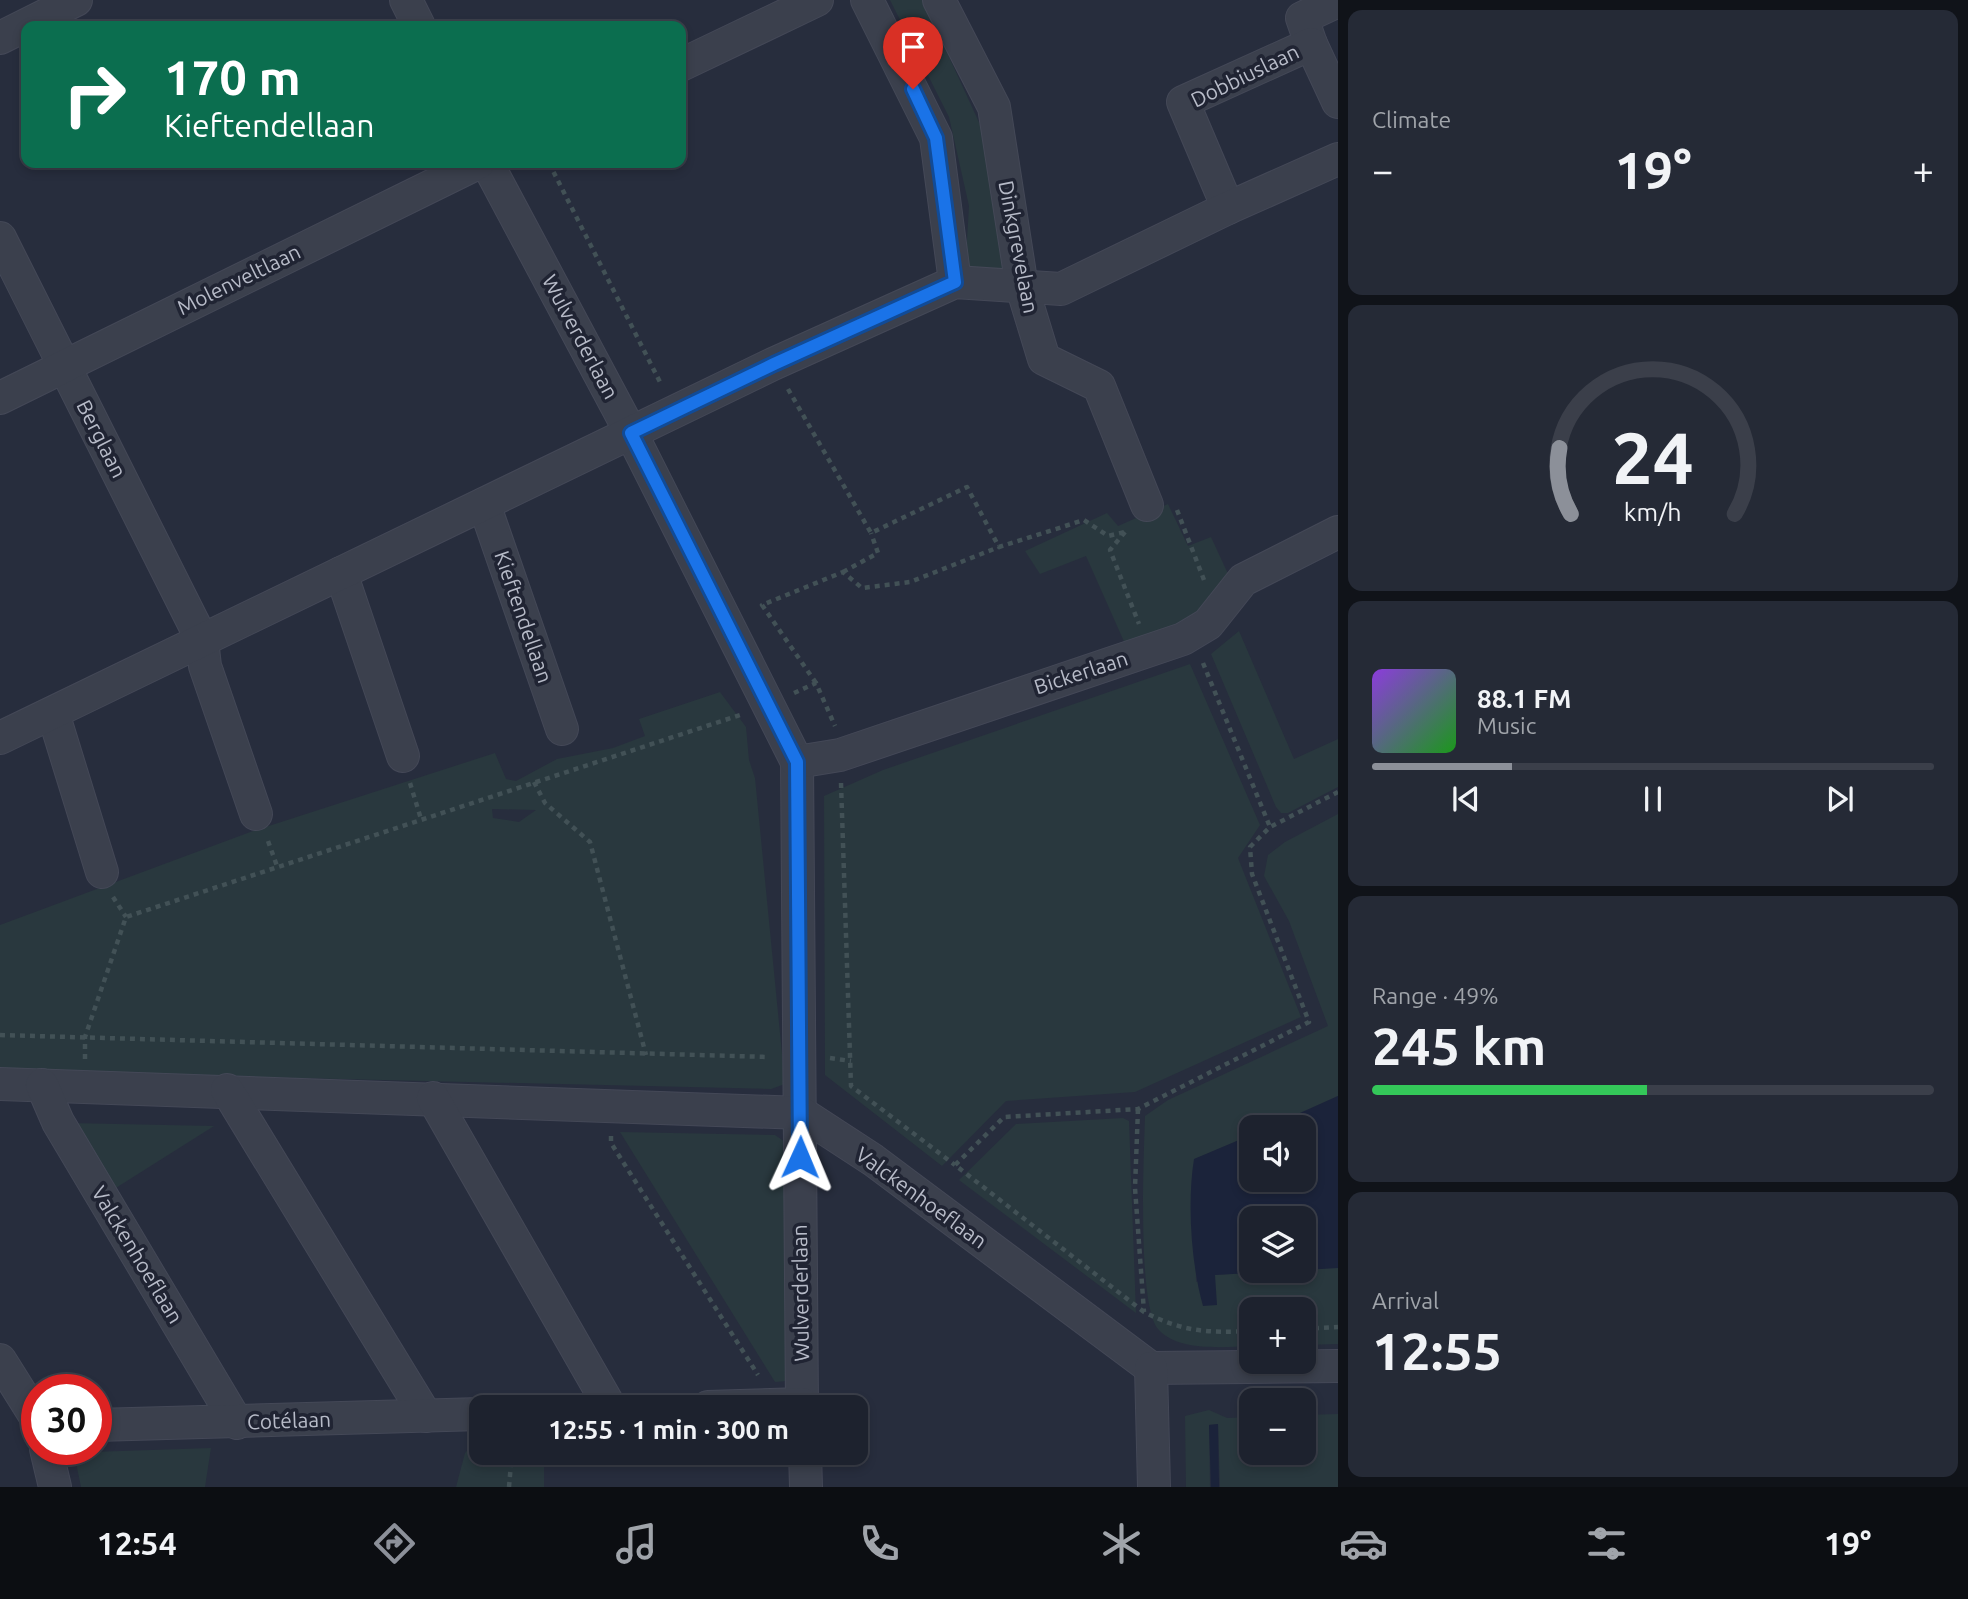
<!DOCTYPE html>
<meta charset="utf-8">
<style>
body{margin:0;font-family:Ubuntu,sans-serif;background:#252a36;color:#f1f3f6;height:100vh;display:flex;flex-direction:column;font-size:26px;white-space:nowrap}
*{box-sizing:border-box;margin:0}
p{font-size:23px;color:#a0a4aa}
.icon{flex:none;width:38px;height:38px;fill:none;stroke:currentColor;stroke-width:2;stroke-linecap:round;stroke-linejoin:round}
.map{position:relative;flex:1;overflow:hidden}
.sheet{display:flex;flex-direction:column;gap:10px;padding:10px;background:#101319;width:630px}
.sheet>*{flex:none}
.hud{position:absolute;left:21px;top:21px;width:665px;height:147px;border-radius:14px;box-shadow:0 4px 10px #0003,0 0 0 2px #3b3f4a;background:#0b6e4f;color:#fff;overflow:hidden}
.fabs{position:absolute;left:1239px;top:1115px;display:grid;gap:14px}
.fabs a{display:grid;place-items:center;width:77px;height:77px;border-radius:14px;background:#1d222e;box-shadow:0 4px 10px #0003,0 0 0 2px #3b3f4a;font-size:35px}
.speed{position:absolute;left:21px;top:1374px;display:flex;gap:14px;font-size:35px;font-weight:700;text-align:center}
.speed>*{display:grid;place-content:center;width:91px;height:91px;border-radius:50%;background:#1d222e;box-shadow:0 4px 10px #0003,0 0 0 2px #3b3f4a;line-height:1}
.speed .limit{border:10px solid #d22;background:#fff;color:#111}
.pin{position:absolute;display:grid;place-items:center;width:60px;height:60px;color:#fff;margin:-72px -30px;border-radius:50% 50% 50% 0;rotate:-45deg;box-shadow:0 0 7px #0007}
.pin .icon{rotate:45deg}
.me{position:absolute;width:77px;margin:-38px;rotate:1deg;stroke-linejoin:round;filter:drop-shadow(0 0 5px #0008)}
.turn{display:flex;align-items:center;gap:24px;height:147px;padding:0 28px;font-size:32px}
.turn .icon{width:91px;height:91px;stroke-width:2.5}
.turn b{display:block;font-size:49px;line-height:60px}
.big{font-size:52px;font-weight:700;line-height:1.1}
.sheet .card{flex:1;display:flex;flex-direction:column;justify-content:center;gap:10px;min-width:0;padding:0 24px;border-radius:14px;background:#252a36}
.sheet .dial{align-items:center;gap:0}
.dial svg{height:182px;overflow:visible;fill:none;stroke:#3b3f4a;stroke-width:7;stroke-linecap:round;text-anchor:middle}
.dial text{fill:#f1f3f6;stroke:none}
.song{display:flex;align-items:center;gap:21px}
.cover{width:84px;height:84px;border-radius:10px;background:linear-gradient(135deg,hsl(270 70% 55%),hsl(120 70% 35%))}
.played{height:7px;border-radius:4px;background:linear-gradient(90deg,#8c9099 25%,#3b3f4a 25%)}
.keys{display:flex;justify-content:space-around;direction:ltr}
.heat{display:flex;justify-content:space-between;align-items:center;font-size:38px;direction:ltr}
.charge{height:10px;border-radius:5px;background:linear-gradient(90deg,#34c759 49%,#3b3f4a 0)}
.trip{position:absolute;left:469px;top:1395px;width:399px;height:70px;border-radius:14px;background:#1d222e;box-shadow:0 4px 10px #0003,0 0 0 2px #3b3f4a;font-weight:700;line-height:70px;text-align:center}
.dock{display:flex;height:112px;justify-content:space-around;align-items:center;background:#0c0e12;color:#a0a4aa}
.dock .icon{width:49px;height:49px}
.dock .active{color:#8c9099}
.dock b{font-size:32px;color:#f1f3f6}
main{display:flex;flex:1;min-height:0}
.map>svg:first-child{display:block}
.green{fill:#29383e;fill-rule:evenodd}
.water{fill:#1b233a}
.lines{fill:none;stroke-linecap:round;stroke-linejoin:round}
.minor-casing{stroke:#444857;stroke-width:34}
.path{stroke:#425156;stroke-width:4.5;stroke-dasharray:5 5;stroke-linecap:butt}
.minor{stroke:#3b404d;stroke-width:32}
.route-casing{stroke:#114b97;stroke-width:18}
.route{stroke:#1a73e8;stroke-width:12}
.labels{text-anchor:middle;stroke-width:7;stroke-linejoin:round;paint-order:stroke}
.street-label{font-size:21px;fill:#b7bbc8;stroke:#202433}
</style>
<main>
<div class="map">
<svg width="1338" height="1487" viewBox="0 0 1338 1487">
<rect width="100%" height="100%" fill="#272d3d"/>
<!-- green -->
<g class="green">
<path d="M 890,0 L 923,0 L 988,142 L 1006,276 L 965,274 L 969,206 L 949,117 Z"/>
<path d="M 1168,504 L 1188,546 L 1211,537 L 1229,576 L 1199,614 L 1173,629 L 1126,646 L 1086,556 L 1040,574 L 1025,551 L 1107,513 L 1118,526 Z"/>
<path d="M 1239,631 L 1294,759 L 1338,739 L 1338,787 L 1288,813 L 1281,813 L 1276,807 L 1211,654 Z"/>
<path d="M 1190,664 L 1260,825 L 1238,858 L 1301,1017 L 1135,1092 L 1006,1101 L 942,1166 L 825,1075 L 824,796 L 883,770 Z"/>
<path d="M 720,692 L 746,727 L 749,760 L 755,778 L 785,1084 L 771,1089 L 0,1071 L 0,925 L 253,831 L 495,753 L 506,779 L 516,781 L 557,759 L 613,748 L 645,736 L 639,719 ZM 492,809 L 536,810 L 519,822 L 493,818 Z"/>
<path d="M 1338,814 L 1338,1096 L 1269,1127 L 1251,1127 L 1251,1135 L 1195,1159 L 1196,1282 L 1215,1275 L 1338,1267 L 1338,1344 L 1304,1345 L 1304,1309 L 1251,1309 L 1251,1346 C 1225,1347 1178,1352 1158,1329 C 1137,1304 1144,1154 1145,1116 L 1168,1100 L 1328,1026 L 1289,921 L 1264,876 L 1268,855 L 1285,842 Z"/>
<path d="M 1123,1118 L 1129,1121 L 1136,1313 L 959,1180 L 1016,1124 Z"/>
<path d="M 69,1123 L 214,1126 L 111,1191 Z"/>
<path d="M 620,1132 L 775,1135 L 785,1142 L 787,1381 L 775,1382 Z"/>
<path d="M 1209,1410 L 1227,1418 L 1251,1417 L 1251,1452 L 1304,1452 L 1304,1415 L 1338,1414 L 1338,1487 L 1220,1487 L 1218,1424 L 1209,1425 L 1210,1487 L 1186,1487 L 1185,1416 Z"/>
<path d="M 479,1438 L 481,1452 L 544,1453 L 544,1487 L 456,1487 L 465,1453 Z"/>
<path d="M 211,1448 L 205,1487 L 81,1487 L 76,1463 L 79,1456 L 91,1452 Z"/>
</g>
<!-- water -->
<g class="water">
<path d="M 1338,1096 L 1338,1268 L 1304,1270 L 1304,1218 L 1251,1218 L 1251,1270 L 1286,1271 L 1215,1275 L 1217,1305 L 1203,1306 C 1191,1264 1187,1202 1194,1159 L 1251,1135 L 1251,1180 L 1304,1180 L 1304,1127 L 1269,1127 Z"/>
<path d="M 1218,1424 L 1219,1487 L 1211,1487 L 1209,1425 Z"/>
</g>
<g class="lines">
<defs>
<g id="minor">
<path d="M 406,0 L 419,26"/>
<path d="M 867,0 L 936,138 L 955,282"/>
<path d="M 939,0 L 994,107 L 1022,287 L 1044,359 L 1099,386 L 1147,505"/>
<path d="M 0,38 L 76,0"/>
<path d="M 1311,44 L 1302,18 L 1338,1"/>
<path d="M 681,65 L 817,0"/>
<path d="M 487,163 L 631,433 L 797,762 L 802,1407"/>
<path d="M 1228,208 L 1183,102 L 1311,44 L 1338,102"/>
<path d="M 0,238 L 202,640 L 205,666 L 256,814"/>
<path d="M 0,398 L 478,163"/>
<path d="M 484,504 L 562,729"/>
<path d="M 341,573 L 403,756"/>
<path d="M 53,713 L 102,872"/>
<path d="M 0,738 L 773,364 L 955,282 L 1061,289 L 1228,208 L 1338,159"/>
<path d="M 797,762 L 840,755 L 1183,639 L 1208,624 L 1243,580 L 1338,532"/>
<path d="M 0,1084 L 801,1113 L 873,1160 L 1151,1368 L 1338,1366"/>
<path d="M 42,1085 L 58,1122 L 237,1423"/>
<path d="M 227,1090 L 426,1416"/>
<path d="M 433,1098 L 610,1407"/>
<path d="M 0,1360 L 37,1419"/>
<path d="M 1151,1368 L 1154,1487"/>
<path d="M 708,1407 L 802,1404"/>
<path d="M 96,1425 L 481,1414"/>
<path d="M 46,1449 L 55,1487"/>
<path d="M 805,1452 L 806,1487"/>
</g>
</defs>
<!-- minor casing -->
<use href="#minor" class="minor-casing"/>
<!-- path -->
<g class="path">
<path d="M 549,163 L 662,386"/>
<path d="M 788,389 L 871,533 L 967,487 L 999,547 L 1084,520 L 1108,536 L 1125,532"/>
<path d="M 1177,510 L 1204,580"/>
<path d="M 1125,532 L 1110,550 L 1139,624"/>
<path d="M 843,572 L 878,553 L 871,533"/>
<path d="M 1203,663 L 1270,827"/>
<path d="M 816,683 L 762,605 L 843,572 L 862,588 L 910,582 L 999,547"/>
<path d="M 794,693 L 816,683 L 835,726"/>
<path d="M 534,782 L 545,803 L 590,842 L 646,1055"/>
<path d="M 410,783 L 421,819"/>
<path d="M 841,783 L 851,1086 L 955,1165"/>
<path d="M 268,841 L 277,866"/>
<path d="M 113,897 L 126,917"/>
<path d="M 0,1035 L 769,1057"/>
<path d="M 830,1058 L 851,1061"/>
<path d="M 85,1059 L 85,1037 L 126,917 L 740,715"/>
<path d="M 1138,1109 L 1135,1188 L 1144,1312"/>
<path d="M 611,1136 L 611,1143 L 758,1375"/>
<path d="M 1304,1329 L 1338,1327"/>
<path d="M 1251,1331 C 1208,1333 1183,1332 1144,1312 L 955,1165 L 1004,1117 L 1138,1109 L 1309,1022 L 1252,874 L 1250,847 L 1270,827 L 1338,792"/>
<path d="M 509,1487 L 512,1452"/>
</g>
<!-- minor -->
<use href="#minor" class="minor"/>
</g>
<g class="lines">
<defs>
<path id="route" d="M 800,1157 L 797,762 L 631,433 L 774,364 L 955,282 L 936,138 L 913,89"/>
</defs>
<!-- route casing -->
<use href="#route" class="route-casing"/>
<!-- route -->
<use href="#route" class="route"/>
</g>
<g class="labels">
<!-- street labels -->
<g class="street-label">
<text transform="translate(1245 76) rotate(-26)" y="7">Dobbiuslaan</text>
<text transform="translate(1018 247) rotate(79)" y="7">Dinkgrevelaan</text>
<text transform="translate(239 280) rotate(-26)" y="7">Molenveltlaan</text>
<text transform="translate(580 337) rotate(62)" y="7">Wulverderlaan</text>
<text transform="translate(101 439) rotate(63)" y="7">Berglaan</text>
<text transform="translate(523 617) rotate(71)" y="7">Kieftendellaan</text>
<text transform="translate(1081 673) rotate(-18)" y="7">Bickerlaan</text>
<text transform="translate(921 1198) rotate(36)" y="7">Valckenhoeflaan</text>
<text transform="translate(137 1255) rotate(59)" y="7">Valckenhoeflaan</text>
<text transform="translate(801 1293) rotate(-91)" y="7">Wulverderlaan</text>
<text transform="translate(289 1421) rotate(-2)" y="7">Cotélaan</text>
</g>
</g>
</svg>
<div class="fabs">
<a><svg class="icon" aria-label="sound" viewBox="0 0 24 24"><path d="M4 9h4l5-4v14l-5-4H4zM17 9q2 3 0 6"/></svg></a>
<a><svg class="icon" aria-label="layers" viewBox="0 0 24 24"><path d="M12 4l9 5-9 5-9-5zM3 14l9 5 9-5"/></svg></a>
<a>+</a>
<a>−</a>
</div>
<div class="speed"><div class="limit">30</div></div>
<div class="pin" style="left:913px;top:89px;background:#d93025"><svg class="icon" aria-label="arrive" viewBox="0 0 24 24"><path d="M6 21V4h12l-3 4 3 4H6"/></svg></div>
<svg class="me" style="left:800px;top:1157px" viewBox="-20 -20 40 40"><path d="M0-17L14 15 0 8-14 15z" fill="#1a73e8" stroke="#fff" stroke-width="4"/></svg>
<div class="trip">12:55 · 1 min · 300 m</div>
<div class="hud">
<div class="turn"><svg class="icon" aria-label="right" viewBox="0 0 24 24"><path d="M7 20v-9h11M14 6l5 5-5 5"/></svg><div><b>170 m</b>Kieftendellaan</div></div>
</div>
</div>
<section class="sheet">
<div class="card"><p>Climate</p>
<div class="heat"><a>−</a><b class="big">19°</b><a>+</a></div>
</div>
<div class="card dial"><svg viewBox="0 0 100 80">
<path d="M14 69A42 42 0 1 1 86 69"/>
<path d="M14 69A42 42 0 0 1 9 40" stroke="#8c9099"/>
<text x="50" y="56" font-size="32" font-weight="700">24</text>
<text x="50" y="72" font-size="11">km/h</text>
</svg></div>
<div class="card">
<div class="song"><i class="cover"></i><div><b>88.1 FM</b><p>Music</p></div></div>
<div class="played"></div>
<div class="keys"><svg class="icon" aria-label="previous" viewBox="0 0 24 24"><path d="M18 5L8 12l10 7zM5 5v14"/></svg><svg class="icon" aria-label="pause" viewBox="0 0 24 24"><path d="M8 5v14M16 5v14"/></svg><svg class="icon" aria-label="next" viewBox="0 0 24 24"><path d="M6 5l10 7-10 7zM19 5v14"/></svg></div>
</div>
<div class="card"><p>Range · 49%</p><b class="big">245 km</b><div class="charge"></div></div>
<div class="card"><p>Arrival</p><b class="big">12:55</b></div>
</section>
</main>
<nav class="dock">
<b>12:54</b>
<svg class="icon active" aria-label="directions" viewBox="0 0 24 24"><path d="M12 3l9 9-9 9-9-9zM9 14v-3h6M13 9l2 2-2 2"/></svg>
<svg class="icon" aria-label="music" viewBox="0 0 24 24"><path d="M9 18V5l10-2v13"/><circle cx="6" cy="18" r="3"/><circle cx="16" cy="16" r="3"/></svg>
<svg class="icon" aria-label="phone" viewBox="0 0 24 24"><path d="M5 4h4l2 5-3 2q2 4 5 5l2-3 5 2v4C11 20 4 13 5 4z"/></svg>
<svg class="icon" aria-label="climate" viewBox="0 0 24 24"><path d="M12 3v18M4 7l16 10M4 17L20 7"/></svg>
<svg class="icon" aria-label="car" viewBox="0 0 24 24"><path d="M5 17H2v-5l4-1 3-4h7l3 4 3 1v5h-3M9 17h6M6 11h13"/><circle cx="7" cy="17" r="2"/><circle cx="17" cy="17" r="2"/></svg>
<svg class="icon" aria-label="filters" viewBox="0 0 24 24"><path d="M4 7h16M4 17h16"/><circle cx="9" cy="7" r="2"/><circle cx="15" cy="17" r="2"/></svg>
<b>19°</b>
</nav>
